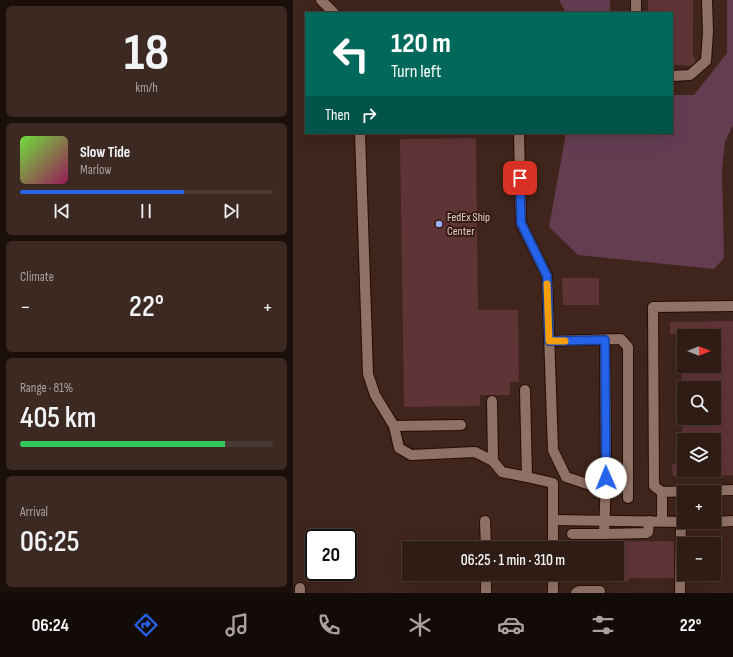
<!DOCTYPE html>
<meta charset="utf-8">
<style>
body{margin:0;font-family:"Sofia Sans Condensed",sans-serif;background:#3b2922;color:#f1f3f6;height:100vh;display:flex;flex-direction:column;font-size:15px;white-space:nowrap}
*{box-sizing:border-box;margin:0}
p{font-size:13px;color:#a7a1a0}
.icon{flex:none;width:22px;height:22px;fill:none;stroke:currentColor;stroke-width:2;stroke-linecap:round;stroke-linejoin:round}
.map{position:relative;flex:1;overflow:hidden}
.details{display:flex;flex-direction:column;gap:6px;padding:6px;background:#1a0f0b;width:293px}
.details>*{flex:none}
.guide{position:absolute;left:12px;top:12px;width:368px;height:122px;border-radius:0px;box-shadow:0 4px 16px #0002,0 0 0 1px #4a3a34;background:#00695c;color:#fff;overflow:hidden}
.needle{width:26px;rotate:90deg}
.tools{position:absolute;left:384px;top:329px;display:grid;gap:8px}
.tools a{display:grid;place-items:center;width:44px;height:44px;border-radius:0px;background:#2f1c14;box-shadow:0 4px 16px #0002,0 0 0 1px #4a3a34;font-size:20px}
.speed{position:absolute;left:12px;top:529px;display:flex;gap:8px;font-size:20px;font-weight:700;text-align:center}
.speed>*{display:grid;place-content:center;width:52px;height:52px;border-radius:50%;background:#2f1c14;box-shadow:0 4px 16px #0002,0 0 0 1px #4a3a34;line-height:1}
.speed .limit{border:2px solid #111;border-radius:6px;background:#fff;color:#111}
.pin{position:absolute;display:grid;place-items:center;width:34px;height:34px;color:#fff;margin:-17px;border-radius:8px;box-shadow:0 2px 6px #0006}
.me{position:absolute;width:44px;margin:-22px;rotate:359deg;stroke-linejoin:round;filter:drop-shadow(0 0 3px #0008)}
.turn{display:flex;align-items:center;gap:14px;height:84px;padding:0 20px;font-size:18px}
.turn .icon{width:52px;height:52px;stroke-width:2.5}
.turn b{display:block;font-size:28px;line-height:34px}
.then{display:flex;align-items:center;height:38px;padding:0 20px;background:#0003;gap:8px;font-size:15px}
.big{font-size:30px;font-weight:600;line-height:1.1}
.details .card{flex:1;display:flex;flex-direction:column;justify-content:center;gap:6px;min-width:0;padding:0 14px;border-radius:6px;background:#3b2922}
.details .dial{align-items:center;gap:0}
.dial b{font-size:52px;line-height:1}
.song{display:flex;align-items:center;gap:12px}
.cover{width:48px;height:48px;border-radius:6px;background:linear-gradient(135deg,hsl(100 70% 55%),hsl(330 70% 35%))}
.played{height:4px;border-radius:2px;background:linear-gradient(90deg,#2563eb 65%,#4a3a34 65%)}
.keys{display:flex;justify-content:space-around;direction:ltr}
.heat{display:flex;justify-content:space-between;align-items:center;font-size:22px;direction:ltr}
.charge{height:6px;border-radius:3px;background:linear-gradient(90deg,#34c759 81%,#4a3a34 0)}
.trip{position:absolute;left:109px;top:541px;width:222px;height:40px;border-radius:0px;background:#2f1c14;box-shadow:0 4px 16px #0002,0 0 0 1px #4a3a34;font-weight:600;line-height:40px;text-align:center}
.dock{display:flex;height:64px;justify-content:space-around;align-items:center;background:#130b08;color:#a7a1a0}
.dock .icon{width:28px;height:28px}
.dock .on{color:#2563eb}
.dock b{font-size:18px;color:#f1f3f6}
main{display:flex;flex:1;min-height:0}
.map>svg:first-child{display:block}
.water{fill:#643d51}
.building{fill:#5f3437}
.lines{fill:none;stroke-linecap:round;stroke-linejoin:round}
.minor-casing{stroke:#250d05;stroke-width:12}
.minor{stroke:#917165;stroke-width:10}
.route-casing{stroke:#184099;stroke-width:10}
.route{stroke:#2563eb;stroke-width:7}
.slow{stroke:#f59e0b;stroke-width:7}
.poi-dot{fill:#9ab5fd;stroke:#351b11;stroke-width:1.5}
.labels{text-anchor:middle;stroke-width:4;stroke-linejoin:round;paint-order:stroke}
.poi-label{font-size:12px;fill:#e0cec8;stroke:#351b11;text-anchor:start}
</style>
<main>
<section class="details">
<div class="card dial"><b>18</b><p>km/h</p></div>
<div class="card">
<div class="song"><i class="cover"></i><div><b>Slow Tide</b><p>Marlow</p></div></div>
<div class="played"></div>
<div class="keys"><svg class="icon" aria-label="previous" viewBox="0 0 24 24"><path d="M18 5L8 12l10 7zM5 5v14"/></svg><svg class="icon" aria-label="pause" viewBox="0 0 24 24"><path d="M8 5v14M16 5v14"/></svg><svg class="icon" aria-label="next" viewBox="0 0 24 24"><path d="M6 5l10 7-10 7zM19 5v14"/></svg></div>
</div>
<div class="card"><p>Climate</p>
<div class="heat"><a>−</a><b class="big">22°</b><a>+</a></div>
</div>
<div class="card"><p>Range · 81%</p><b class="big">405 km</b><div class="charge"></div></div>
<div class="card"><p>Arrival</p><b class="big">06:25</b></div>
</section>
<div class="map">
<svg width="440" height="593" viewBox="0 0 440 593">
<rect width="100%" height="100%" fill="#3f251b"/>
<!-- water -->
<g class="water">
<path d="M 266,0 L 317,0 L 317,13 L 273,13 Z"/>
<path d="M 434,0 L 440,0 L 440,125 L 432,142 L 429,170 L 431,258 L 421,269 L 285,255 L 256,227 L 273,133 L 379,133 L 379,95 L 401,95 L 434,53 Z"/>
</g>
<!-- building -->
<g class="building">
<path d="M 355,0 L 400,0 L 400,57 L 402,57 L 402,62 L 397,66 L 393,66 L 393,65 L 379,65 L 379,13 L 355,13 Z"/>
<path d="M 183,138 L 185,310 L 225,310 L 226,382 L 217,382 L 217,395 L 187,395 L 187,406 L 111,407 L 107,139 Z"/>
<path d="M 269,278 L 306,278 L 306,305 L 270,305 Z"/>
<path d="M 440,321 L 440,475 L 421,476 L 421,440 L 390,440 L 389,418 L 421,418 L 421,388 L 389,388 L 388,366 L 421,366 L 421,336 L 388,336 L 388,334 L 377,334 L 377,322 Z"/>
<path d="M 379,464 L 391,464 L 391,470 L 420,470 L 420,476 L 380,476 Z"/>
<path d="M 381,541 L 381,578 L 336,578 L 336,581 L 283,581 L 283,574 L 324,574 L 324,548 L 274,548 L 274,542 Z"/>
</g>
<g class="lines">
<defs>
<g id="minor">
<path d="M 28,0 L 41,13"/>
<path d="M 343,0 L 343,13"/>
<path d="M 379,76 L 397,75 L 413,61 L 415,32 L 414,0"/>
<path d="M 67,133 L 75,374 L 82,395 L 101,426"/>
<path d="M 226,133 L 228,223 L 254,276 L 260,450 L 273,477 L 313,490"/>
<path d="M 312,340 L 313,478 L 311,534 L 353,533 L 355,532 L 356,521"/>
<path d="M 256,341 L 328,339 L 335,347 L 335,498"/>
<path d="M 232,390 L 234,477 L 260,483 L 260,548"/>
<path d="M 199,401 L 200,461 L 209,472 L 234,477"/>
<path d="M 168,425 L 101,426 L 106,448 L 118,455 L 182,452 L 200,461"/>
<path d="M 369,492 L 361,486 L 360,307 L 440,306"/>
<path d="M 260,520 L 391,522"/>
<path d="M 192,521 L 193,548"/>
<path d="M 369,521 L 369,492 L 440,490"/>
<path d="M 421,522 L 440,521"/>
<path d="M 279,534 L 311,534"/>
<path d="M 193,574 L 193,593"/>
<path d="M 260,574 L 260,593"/>
<path d="M 7,588 L 7,593"/>
<path d="M 283,593 L 286,591 L 307,591"/>
<path d="M 387,593 L 388,522"/>
</g>
</defs>
<!-- minor casing -->
<use href="#minor" class="minor-casing"/>
<!-- minor -->
<use href="#minor" class="minor"/>
</g>
<g class="lines">
<defs>
<path id="route" d="M 227,178 L 228,223 L 254,276 L 256,341 L 312,340 L 313,478"/>
</defs>
<!-- route casing -->
<use href="#route" class="route-casing"/>
<!-- route -->
<use href="#route" class="route"/>
<!-- slow -->
<path class="slow" d="M 254,284 L 256,341 L 272,341"/>
</g>
<!-- markers -->
<circle class="poi-dot" cx="146" cy="224" r="4"/>
<g class="labels">
<!-- poi labels -->
<g class="poi-label">
<text x="154" y="221">FedEx Ship<tspan x="154" dy="14">Center</tspan></text>
</g>
</g>
</svg>
<div class="tools">
<a><svg class="needle" viewBox="-14 -14 28 28"><path d="M0-13l5 13h-10z" fill="#e53935"/><path d="M0 13l5-13h-10z" fill="#a7a1a0"/></svg></a>
<a><svg class="icon" aria-label="search" viewBox="0 0 24 24"><circle cx="10" cy="10" r="6"/><path d="M15 15l6 6"/></svg></a>
<a><svg class="icon" aria-label="layers" viewBox="0 0 24 24"><path d="M12 4l9 5-9 5-9-5zM3 14l9 5 9-5"/></svg></a>
<a>+</a>
<a>−</a>
</div>
<div class="speed"><div class="limit">20</div></div>
<div class="pin" style="left:227px;top:178px;background:#d93025"><svg class="icon" aria-label="arrive" viewBox="0 0 24 24"><path d="M6 21V4h12l-3 4 3 4H6"/></svg></div>
<svg class="me" style="left:313px;top:478px" viewBox="-20 -20 40 40"><circle r="19" fill="#fff"/><path d="M0-13L10 11 0 6-10 11z" fill="#2563eb"/></svg>
<div class="trip">06:25 · 1 min · 310 m</div>
<div class="guide">
<div class="turn"><svg class="icon" aria-label="left" viewBox="0 0 24 24"><path d="M17 20v-9H6M10 6l-5 5 5 5"/></svg><div><b>120 m</b>Turn left</div></div>
<div class="then">Then<svg class="icon" aria-label="right" viewBox="0 0 24 24"><path d="M7 20v-9h11M14 6l5 5-5 5"/></svg></div>
</div>
</div>
</main>
<nav class="dock">
<b>06:24</b>
<svg class="icon on" aria-label="directions" viewBox="0 0 24 24"><path d="M12 3l9 9-9 9-9-9zM9 14v-3h6M13 9l2 2-2 2"/></svg>
<svg class="icon" aria-label="music" viewBox="0 0 24 24"><path d="M9 18V5l10-2v13"/><circle cx="6" cy="18" r="3"/><circle cx="16" cy="16" r="3"/></svg>
<svg class="icon" aria-label="phone" viewBox="0 0 24 24"><path d="M5 4h4l2 5-3 2q2 4 5 5l2-3 5 2v4C11 20 4 13 5 4z"/></svg>
<svg class="icon" aria-label="climate" viewBox="0 0 24 24"><path d="M12 3v18M4 7l16 10M4 17L20 7"/></svg>
<svg class="icon" aria-label="car" viewBox="0 0 24 24"><path d="M5 17H2v-5l4-1 3-4h7l3 4 3 1v5h-3M9 17h6M6 11h13"/><circle cx="7" cy="17" r="2"/><circle cx="17" cy="17" r="2"/></svg>
<svg class="icon" aria-label="filters" viewBox="0 0 24 24"><path d="M4 7h16M4 17h16"/><circle cx="9" cy="7" r="2"/><circle cx="15" cy="17" r="2"/></svg>
<b>22°</b>
</nav>
